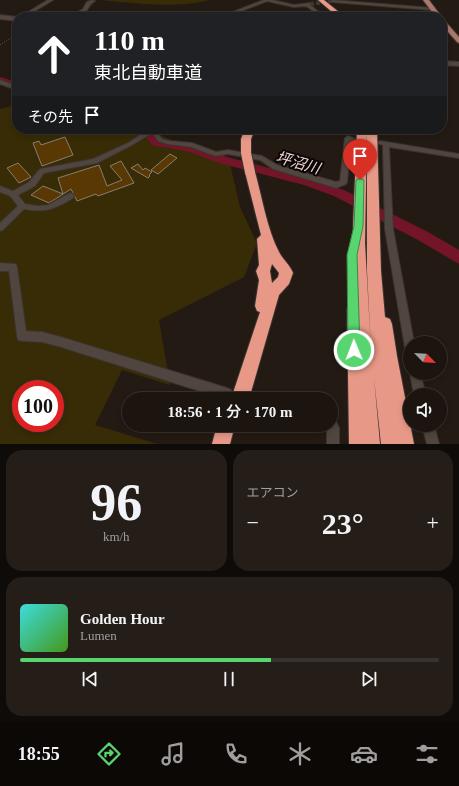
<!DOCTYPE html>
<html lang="ja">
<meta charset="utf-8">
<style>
body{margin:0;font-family:"Times New Roman","Noto Sans JP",serif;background:#241d18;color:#f1f3f6;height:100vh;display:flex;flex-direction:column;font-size:15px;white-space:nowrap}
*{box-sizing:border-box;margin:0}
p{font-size:13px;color:#a09e9e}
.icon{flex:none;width:22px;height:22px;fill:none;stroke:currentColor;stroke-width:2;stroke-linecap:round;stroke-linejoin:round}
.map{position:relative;height:444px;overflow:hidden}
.drawer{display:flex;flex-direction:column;gap:6px;padding:6px;background:#0f0b08;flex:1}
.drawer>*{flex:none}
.banner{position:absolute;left:12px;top:12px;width:435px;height:122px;border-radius:16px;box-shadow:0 2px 6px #0003,0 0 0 1px #39332f;background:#202124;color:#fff;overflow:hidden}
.needle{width:26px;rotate:114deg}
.fabs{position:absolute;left:403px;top:336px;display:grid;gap:8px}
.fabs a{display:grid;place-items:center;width:44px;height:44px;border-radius:50%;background:#1b140f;box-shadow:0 2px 6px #0003,0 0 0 1px #39332f;font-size:20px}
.speed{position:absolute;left:12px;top:380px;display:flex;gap:8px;font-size:20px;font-weight:700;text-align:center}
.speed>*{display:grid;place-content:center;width:52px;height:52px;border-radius:50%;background:#1b140f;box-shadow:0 2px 6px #0003,0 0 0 1px #39332f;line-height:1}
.speed .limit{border:6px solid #d22;background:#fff;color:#111}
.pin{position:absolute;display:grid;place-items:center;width:34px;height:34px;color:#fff;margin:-41px -17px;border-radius:50% 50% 50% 0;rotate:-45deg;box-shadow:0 0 4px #0007}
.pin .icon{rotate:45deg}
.me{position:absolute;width:44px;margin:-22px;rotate:359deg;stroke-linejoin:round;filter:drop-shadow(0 0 3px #0008)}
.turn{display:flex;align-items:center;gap:14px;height:84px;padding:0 16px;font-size:18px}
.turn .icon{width:52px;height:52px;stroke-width:2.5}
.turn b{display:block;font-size:28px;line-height:34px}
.then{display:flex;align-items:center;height:38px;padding:0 16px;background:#0003;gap:8px;font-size:15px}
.big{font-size:30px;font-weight:600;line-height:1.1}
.drawer .tile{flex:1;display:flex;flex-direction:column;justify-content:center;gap:6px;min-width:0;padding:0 14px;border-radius:16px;background:#241d18}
.drawer .dial{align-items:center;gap:0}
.dial b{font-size:52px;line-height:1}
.song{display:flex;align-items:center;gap:12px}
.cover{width:48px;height:48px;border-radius:6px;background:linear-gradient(135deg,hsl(180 70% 55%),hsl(100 70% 35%))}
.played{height:4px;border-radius:2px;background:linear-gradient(90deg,#58d56f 60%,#39332f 60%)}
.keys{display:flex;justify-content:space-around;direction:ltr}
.heat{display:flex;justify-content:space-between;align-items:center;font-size:22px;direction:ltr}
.drawer .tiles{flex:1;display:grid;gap:6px;grid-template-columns:1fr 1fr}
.tile:last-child{grid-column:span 2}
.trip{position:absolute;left:122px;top:392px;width:216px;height:40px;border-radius:20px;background:#1b140f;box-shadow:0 2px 6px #0003,0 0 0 1px #39332f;font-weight:600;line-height:40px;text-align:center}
.menu{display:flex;height:64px;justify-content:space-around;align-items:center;background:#0b0806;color:#a09e9e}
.menu .icon{width:28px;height:28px}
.menu .current{color:#58d56f}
.menu b{font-size:18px;color:#f1f3f6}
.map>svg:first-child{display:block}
.green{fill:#382c06;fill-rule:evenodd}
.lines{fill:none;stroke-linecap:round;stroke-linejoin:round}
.river{fill:#741429;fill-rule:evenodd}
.building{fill:#5a3804;stroke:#867e73}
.street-tunnel{stroke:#413731;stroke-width:4;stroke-dasharray:4 2;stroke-linecap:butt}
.street-casing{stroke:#3b3431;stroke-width:2}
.secondary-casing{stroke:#3b3431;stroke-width:2}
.primary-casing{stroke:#3b3431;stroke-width:2}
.highway-casing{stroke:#3b3431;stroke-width:2}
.path{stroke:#615853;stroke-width:1;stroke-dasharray:1 1.5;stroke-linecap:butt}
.street{fill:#50453f;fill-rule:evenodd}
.secondary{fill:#50453f;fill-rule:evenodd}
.primary{fill:#ab776a;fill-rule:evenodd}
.highway{fill:#e79886;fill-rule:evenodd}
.highway-bridge-casing{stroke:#3b3431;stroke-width:12;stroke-linecap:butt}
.highway-bridge{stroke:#e79886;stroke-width:10}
.route{fill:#58d56f;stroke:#398a48}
.labels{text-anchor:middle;stroke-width:4;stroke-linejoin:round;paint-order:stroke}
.water-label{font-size:15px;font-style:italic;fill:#f0d4d5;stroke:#0a0604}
</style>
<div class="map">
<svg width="459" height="444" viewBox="0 0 459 444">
<rect width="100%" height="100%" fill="#241a14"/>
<!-- green -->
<g class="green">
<path d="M 100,0 L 210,0 C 175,9 135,3 100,0 Z"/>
<path d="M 17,104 L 17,129 L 145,129 L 230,164 L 240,207 L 257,243 L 244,277 L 159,320 L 170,385 L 122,370 L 95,425 L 157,444 L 0,444 L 0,109 ZM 21,389 L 55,389 L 55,423 L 21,423 Z"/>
</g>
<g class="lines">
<!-- river -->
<g class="river">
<path d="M 0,77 L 17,82 L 17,89 L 0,83 Z"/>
<path d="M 140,129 L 151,129 L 160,140 L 196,146 L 227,157 L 307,178 L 344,190 L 428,232 L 459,250 L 459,264 L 418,240 L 334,196 L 304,185 L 219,163 L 190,152 L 152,145 Z"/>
</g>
</g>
<!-- building -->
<g class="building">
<path d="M 65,137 L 73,155 L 42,166 L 33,143 L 39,141 L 41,145 Z"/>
<path d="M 170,154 L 177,158 L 158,174 L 151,170 Z"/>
<path d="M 121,161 L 134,183 L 98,196 L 96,194 L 77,201 L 71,189 L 49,203 L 31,195 L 43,186 L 63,194 L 58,178 L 99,165 L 107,186 L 122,180 L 110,166 Z"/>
<path d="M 18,163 L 31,177 L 19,183 L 7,168 Z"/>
<path d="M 138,164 L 143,170 L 145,168 L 152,172 L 149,175 L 150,176 L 148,178 L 131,168 Z"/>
</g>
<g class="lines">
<!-- street-tunnel -->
<path class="street-tunnel" d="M 310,4 L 332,1"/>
<defs>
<g id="street">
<path d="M 48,0 L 53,0 L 25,17 L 20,17 Z"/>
<path d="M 92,0 L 95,1 C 88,5 90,7 86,11 C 82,15 74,17 69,17 L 83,9 L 87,2 Z"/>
<path d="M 264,0 L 272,0 L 294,5 L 311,3 L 310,5 L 325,17 L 320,17 L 308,7 L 304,6 L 294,7 L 267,1 L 226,17 L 220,17 Z"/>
<path d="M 331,0 L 432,8 L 434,9 L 432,10 L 332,2 Z"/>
<path d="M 0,80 L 17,86 L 17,90 L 0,84 Z"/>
<path d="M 149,129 L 158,129 L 156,131 L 162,139 L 170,141 L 192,143 L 216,152 L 228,150 L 262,156 L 277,165 L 336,182 L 340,181 L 345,138 L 348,136 L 355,139 L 351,141 L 347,182 L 346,184 L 336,188 L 273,169 L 260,160 L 228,154 L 215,156 L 191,147 L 167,144 L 158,141 L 152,133 L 132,145 L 97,163 L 44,173 L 35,186 L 18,195 L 25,204 L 38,206 L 48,205 L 70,193 L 73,194 L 74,196 L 73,198 C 55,209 46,213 24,209 L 3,230 L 0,231 L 0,223 L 18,206 L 10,196 L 0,192 L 0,186 L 13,191 L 29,182 L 40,169 L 93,159 L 128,143 Z"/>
<path d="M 380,141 L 459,154 L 459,158 L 389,147 L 393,229 L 414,343 L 410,343 L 410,352 L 406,351 L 405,347 L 385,229 L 383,145 L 377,143 Z"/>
<path d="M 0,263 L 16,264 L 17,267 L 26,331 L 42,332 L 61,337 L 227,388 L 231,390 L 233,394 L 231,398 L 225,399 L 61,347 L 42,342 L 22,341 L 18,340 L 17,336 L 9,271 L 0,271 Z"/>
<path d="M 410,372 L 410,373 L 420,373 L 426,395 L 414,395 L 410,373 Z"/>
<path d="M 331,418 L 335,420 L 339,428 L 339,444 L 327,444 L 327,429 L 325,425 L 331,425 Z"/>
<path d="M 422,425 L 434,425 L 439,444 L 427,444 Z"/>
</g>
<g id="secondary">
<path d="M 0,15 L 17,17 L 17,21 L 0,19 Z"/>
<path d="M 442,61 L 459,62 L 459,66 L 442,65 Z"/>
</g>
<g id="primary">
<path d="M 423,0 L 429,0 L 441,16 L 442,17 L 436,17 Z"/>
<path d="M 442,19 L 444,20 L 459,37 L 459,43 L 457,42 L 442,25 Z"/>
</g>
<g id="highway">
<path d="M 318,0 L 324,0 L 345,17 L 338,17 Z"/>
<path d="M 245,129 L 255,129 L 251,139 L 251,153 L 246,156 L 241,153 L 241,139 Z"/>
<path d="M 357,129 L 367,129 L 365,243 L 371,349 L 367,271 L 367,129 L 377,129 L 381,271 L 385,317 L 390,319 L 392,324 L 397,356 L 414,444 L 381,444 L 374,378 L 380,444 L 349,444 L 347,309 L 349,304 L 354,302 L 353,227 Z"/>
<path d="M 250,168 L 254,169 L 255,172 C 262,197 267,229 279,252 C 283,260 290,265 293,273 L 289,284 L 279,295 L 249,399 L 231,399 L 260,312 L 257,311 L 255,306 L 259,280 L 256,271 L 259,265 L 257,239 L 261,235 L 245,172 L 246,169 ZM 272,264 L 279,273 L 278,277 L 272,283 L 270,271 Z"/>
<path d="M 217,425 L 235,425 L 230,444 L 212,444 Z"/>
</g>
</defs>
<!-- street casing -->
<use href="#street" class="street-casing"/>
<!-- secondary casing -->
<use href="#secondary" class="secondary-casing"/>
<!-- primary casing -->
<use href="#primary" class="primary-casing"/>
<!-- highway casing -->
<use href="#highway" class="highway-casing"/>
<!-- path -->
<path class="path" d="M 0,45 L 17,34"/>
<!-- street -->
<use href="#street" class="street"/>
<!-- secondary -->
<use href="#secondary" class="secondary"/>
<!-- primary -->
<use href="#primary" class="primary"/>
<!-- highway -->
<use href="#highway" class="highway"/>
<defs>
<path id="highway-bridge" d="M 246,153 L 250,172"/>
</defs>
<!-- highway-bridge casing -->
<use href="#highway-bridge" class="highway-bridge-casing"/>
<!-- highway-bridge -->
<use href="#highway-bridge" class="highway-bridge"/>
</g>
<!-- route -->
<path class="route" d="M 360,178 L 364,180 L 363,226 L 357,255 L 360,350 L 359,355 L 354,356 L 350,355 L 348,350 L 347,255 L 354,226 L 356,180 Z"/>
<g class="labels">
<!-- water labels -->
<g class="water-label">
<text transform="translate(298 163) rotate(16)" y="5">坪沼川</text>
</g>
</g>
</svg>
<div class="fabs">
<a><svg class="needle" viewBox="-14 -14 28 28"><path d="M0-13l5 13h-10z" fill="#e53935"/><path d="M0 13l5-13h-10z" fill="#a09e9e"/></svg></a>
<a><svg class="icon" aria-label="sound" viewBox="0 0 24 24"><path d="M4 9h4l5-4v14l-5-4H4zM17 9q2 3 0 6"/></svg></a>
</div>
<div class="speed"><div class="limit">100</div></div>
<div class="pin" style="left:360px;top:180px;background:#d93025"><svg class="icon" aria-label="arrive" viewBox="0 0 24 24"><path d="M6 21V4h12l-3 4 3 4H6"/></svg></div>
<svg class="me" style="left:354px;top:350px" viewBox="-20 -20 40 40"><circle r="17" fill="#58d56f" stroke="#fff" stroke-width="3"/><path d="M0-11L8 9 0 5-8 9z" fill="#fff"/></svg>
<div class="trip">18:56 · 1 分 · 170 m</div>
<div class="banner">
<div class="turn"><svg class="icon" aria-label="ahead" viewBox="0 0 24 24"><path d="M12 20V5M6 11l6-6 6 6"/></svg><div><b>110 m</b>東北自動車道</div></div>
<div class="then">その先<svg class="icon" aria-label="arrive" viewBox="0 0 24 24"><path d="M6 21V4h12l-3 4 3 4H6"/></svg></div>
</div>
</div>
<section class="drawer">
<div class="tiles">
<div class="tile dial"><b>96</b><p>km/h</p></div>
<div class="tile"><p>エアコン</p>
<div class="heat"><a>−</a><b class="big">23°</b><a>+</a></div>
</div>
<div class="tile">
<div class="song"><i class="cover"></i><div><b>Golden Hour</b><p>Lumen</p></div></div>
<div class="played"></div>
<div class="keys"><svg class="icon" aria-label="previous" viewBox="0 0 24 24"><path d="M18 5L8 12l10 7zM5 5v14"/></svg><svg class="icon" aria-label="pause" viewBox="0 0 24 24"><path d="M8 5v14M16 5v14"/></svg><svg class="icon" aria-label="next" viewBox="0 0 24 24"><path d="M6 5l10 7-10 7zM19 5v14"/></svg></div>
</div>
</div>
</section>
<nav class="menu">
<b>18:55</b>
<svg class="icon current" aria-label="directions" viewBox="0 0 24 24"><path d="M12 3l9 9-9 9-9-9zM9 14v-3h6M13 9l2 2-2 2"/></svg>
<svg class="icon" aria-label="music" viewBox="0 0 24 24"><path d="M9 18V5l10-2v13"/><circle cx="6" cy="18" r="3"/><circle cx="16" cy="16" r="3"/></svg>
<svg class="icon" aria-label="phone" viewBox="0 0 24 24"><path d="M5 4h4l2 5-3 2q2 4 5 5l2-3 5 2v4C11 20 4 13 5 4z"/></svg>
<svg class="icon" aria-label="climate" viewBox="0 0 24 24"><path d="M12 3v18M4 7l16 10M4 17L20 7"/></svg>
<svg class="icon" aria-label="car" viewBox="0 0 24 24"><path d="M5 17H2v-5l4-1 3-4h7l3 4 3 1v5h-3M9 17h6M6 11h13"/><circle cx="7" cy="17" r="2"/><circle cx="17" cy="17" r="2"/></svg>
<svg class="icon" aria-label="filters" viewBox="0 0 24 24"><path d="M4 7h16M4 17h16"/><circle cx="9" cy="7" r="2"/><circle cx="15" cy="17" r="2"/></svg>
</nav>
